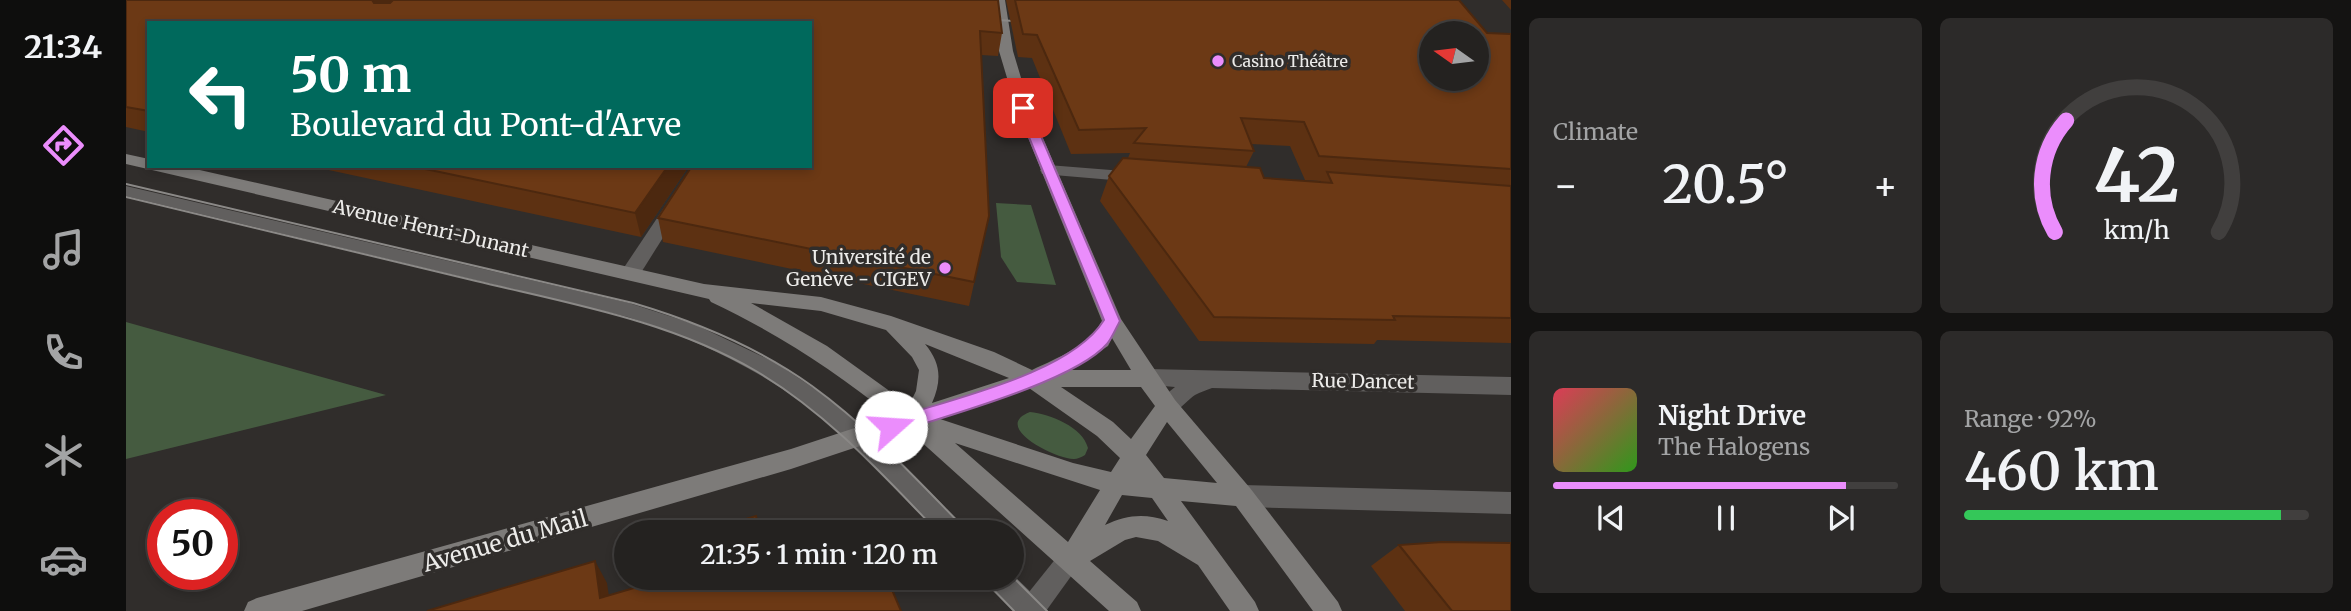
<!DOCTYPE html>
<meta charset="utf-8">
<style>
body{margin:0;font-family:Merriweather,serif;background:#2c2a29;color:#f1f3f6;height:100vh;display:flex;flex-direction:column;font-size:26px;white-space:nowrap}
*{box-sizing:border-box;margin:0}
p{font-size:23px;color:#a3a4a5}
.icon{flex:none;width:38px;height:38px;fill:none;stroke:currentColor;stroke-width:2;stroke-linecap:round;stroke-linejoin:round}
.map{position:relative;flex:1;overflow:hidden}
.details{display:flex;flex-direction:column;gap:18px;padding:18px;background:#141312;width:840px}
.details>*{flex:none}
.banner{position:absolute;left:21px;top:21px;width:665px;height:147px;border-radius:0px;box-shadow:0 4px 10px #0003,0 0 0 2px #413f3e;background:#00695c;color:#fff;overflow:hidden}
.needle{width:46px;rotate:284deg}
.tools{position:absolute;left:1293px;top:21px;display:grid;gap:14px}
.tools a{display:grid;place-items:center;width:70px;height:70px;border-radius:50%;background:#242220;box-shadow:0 4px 10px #0003,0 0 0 2px #413f3e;font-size:35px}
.speed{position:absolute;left:21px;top:499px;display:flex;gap:14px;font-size:35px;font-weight:700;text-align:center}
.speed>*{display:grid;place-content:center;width:91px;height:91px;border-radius:50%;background:#242220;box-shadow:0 4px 10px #0003,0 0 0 2px #413f3e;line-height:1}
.speed .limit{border:10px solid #d22;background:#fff;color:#111}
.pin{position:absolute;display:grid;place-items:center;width:60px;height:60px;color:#fff;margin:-30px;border-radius:14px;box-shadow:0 4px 10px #0006}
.me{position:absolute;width:77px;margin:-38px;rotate:71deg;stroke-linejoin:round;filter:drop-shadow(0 0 5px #0008)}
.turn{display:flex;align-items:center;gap:24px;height:147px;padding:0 28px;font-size:32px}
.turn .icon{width:91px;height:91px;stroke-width:2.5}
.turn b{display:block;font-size:49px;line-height:60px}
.big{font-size:52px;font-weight:600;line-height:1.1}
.details .card{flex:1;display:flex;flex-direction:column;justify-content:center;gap:10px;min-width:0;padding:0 24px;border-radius:10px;background:#2c2a29}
.details .dial{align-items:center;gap:0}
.dial svg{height:182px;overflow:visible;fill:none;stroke:#413f3e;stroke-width:7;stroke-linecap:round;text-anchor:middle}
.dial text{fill:#f1f3f6;stroke:none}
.song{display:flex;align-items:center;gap:21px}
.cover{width:84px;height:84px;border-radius:10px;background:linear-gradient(135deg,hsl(350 70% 55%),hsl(110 70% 35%))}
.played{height:7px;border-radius:4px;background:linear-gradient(90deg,#eb8dfc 85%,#413f3e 85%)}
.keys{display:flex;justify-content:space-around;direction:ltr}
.heat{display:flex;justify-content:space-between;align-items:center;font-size:38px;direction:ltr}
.charge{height:10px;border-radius:5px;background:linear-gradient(90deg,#34c759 92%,#413f3e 0)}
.details .tiles{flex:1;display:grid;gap:18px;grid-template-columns:repeat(2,1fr)}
.trip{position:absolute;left:488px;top:520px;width:410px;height:70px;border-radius:35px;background:#242220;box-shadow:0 4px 10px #0003,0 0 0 2px #413f3e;font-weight:600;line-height:70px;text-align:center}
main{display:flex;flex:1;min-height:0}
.menu{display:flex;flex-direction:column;width:126px;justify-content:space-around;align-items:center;background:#0e0e0d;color:#a3a4a5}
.menu .icon{width:49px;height:49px}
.menu .active{color:#eb8dfc}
.menu b{font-size:32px;color:#f1f3f6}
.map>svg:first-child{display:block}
.green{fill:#455b40}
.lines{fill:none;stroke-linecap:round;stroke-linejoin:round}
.service{fill:#615f5e;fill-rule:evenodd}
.minor{fill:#615f5e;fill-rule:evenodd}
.tertiary{fill:#615f5e;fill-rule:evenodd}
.secondary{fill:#7d7b79;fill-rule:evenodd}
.tram{stroke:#8b8987;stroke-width:2}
.wall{fill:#5d3112;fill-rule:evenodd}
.shaded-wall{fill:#4c280f}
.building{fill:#6c3915;stroke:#4c280f;stroke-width:2;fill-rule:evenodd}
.route{fill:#eb8dfc;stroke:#995ca4;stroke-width:2}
.poi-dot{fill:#eb8dfc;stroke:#302d2b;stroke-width:2.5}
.labels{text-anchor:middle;stroke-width:7;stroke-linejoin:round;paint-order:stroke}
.far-poi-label{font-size:16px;fill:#ecebe9;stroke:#302d2b;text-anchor:start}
.street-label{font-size:19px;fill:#ecebe9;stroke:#302d2b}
.poi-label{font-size:19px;fill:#ecebe9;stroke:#302d2b;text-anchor:end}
.near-street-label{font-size:23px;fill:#ecebe9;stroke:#302d2b}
</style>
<main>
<nav class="menu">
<b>21:34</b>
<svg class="icon active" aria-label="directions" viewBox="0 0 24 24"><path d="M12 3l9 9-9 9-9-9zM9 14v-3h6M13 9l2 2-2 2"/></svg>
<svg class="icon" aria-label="music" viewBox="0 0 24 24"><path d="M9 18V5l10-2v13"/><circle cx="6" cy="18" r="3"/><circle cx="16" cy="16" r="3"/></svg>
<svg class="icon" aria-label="phone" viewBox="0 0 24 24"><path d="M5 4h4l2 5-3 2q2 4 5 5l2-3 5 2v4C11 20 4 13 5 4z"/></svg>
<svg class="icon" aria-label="climate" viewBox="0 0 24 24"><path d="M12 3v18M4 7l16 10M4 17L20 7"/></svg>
<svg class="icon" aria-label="car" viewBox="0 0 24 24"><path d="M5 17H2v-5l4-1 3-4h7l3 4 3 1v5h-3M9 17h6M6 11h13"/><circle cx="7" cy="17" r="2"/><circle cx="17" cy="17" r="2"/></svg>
</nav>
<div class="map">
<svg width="1385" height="611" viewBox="0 0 1385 611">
<rect width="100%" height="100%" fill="#302d2b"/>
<!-- green -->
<g class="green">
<path d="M 870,203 L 905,205 L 930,285 L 891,282 L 875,257 Z"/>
<path d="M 0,322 L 260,395 L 0,459 Z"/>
<path d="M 904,412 C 924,414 957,427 962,448 L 959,455 C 956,457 951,459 948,459 C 932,460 864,427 904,412 Z"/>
</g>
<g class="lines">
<!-- service -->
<g class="service">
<path d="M 0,186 L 503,303 L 568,324 L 650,363 L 701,397 L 754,442 L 836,524 L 839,532 L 811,532 C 777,497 745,460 709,429 C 649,376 578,342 502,317 L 0,196 Z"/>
<path d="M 886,574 L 915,602 L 919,611 L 888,611 L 863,587 L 859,578 L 886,578 Z"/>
</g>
<!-- minor -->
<g class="minor">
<path d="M 922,165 L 1010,172 L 1018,177 L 1010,182 L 916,174 L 914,170 Z"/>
<path d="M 566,166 L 582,166 L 511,279 L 497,279 L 495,274 L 497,269 Z"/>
<path d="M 1021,369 L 1385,377 L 1385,395 L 1086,388 C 1081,390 1074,392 1069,395 C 1057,403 1050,418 1033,412 L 1030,406 L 1033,400 L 1049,387 L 1014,384 L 1011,378 L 1014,372 Z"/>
<path d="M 1116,485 L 1385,492 L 1385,514 L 1116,507 L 1108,504 L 1104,496 L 1108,488 Z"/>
</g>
<!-- tertiary -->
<path class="tertiary" d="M 944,549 L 953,552 L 956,561 L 920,611 L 891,611 L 895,602 L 935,552 Z"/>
<!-- secondary -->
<path class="secondary" d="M 867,0 L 879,0 L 887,51 L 904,108 L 995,319 L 1049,400 L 1124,488 L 1212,602 L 1216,611 L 1187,611 L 1110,506 L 1055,501 L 1129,602 L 1133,611 L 1104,611 L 1072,565 L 1032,541 L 1010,537 L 999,540 L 964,561 L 1011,602 L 1015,611 L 983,611 L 782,430 L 665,469 L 176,611 L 118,611 L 122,602 L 131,598 L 665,449 L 765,416 C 709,371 651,333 585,302 L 583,299 L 0,164 L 0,154 L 23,159 L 23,166 L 56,166 L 578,284 L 695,297 L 765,316 L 868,352 L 906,370 C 933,357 961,347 976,321 L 890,108 L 873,51 ZM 625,303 L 695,311 L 760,330 L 786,357 L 793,370 L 790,391 L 783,405 L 701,346 ZM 986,338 L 1005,370 L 945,370 L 982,346 ZM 799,344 L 883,378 L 806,403 C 816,380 815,363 799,344 ZM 935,387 L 1015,387 L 1029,406 L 1005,439 L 987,422 ZM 903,388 L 971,436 L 994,458 L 985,472 L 947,463 L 814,419 ZM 1041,422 L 1091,483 L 1038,478 L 1020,455 ZM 829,443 L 974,490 L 942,542 ZM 996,495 L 1026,498 L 1042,521 C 1018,513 1001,515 979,525 Z"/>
<!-- tram -->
<g class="tram">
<path d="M 855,19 L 904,22"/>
<path d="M 0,184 L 507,303 C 571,322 632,347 686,386 C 744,428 792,481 842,532"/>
<path d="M 0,197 C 117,225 233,253 350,281 C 446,304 544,321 630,371 C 701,413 755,473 812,532"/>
<path d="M 886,576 L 921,611"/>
<path d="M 856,578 L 888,611"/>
</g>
</g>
<!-- wall -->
<g class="wall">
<path d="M 0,0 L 872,0 L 876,33 L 872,56 L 855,55 L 863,216 L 843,306 L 537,242 L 532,218 L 684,23 L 23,23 L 23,132 L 0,127 Z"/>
<path d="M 880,0 L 1333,0 L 1361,33 L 1385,34 L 1385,343 L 1251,340 L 1248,344 L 1073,341 L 974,201 L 983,176 L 1002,158 L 1004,153 L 945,154 L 906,58 L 892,57 ZM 1125,144 L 1164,146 L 1179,180 L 1195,181 L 1195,182 L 1138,178 L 1120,167 L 1128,151 Z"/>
<path d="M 1376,0 L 1385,0 L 1385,10 Z"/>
<path d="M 184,166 L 563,166 L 515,237 Z"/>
<path d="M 1273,545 L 1385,611 L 1279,611 L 1245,566 Z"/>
</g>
<!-- shaded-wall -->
<g class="shaded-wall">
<path d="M 246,0 L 283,0 L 256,23 Z"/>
<path d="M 542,166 L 563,166 L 515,237 L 509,213 Z"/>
<path d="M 469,561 L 481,583 L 485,611 L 474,598 Z"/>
</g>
<!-- building -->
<g class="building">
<path d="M 0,0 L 246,0 L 248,3 L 264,3 L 267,0 L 872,0 L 876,33 L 854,31 L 863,216 L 848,282 L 532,218 L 566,166 L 684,166 L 684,23 L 23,23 L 23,111 L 0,107 Z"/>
<path d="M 889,0 L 1333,0 L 1361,33 L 1385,34 L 1385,169 L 1193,156 L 1178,122 L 1115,118 L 1128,151 L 1008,143 L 1020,128 L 953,130 L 911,35 L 897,34 ZM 1306,33 L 1351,33 L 1351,79 L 1306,79 Z"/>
<path d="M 997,158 L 1134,168 L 1138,178 L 1206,183 L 1201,172 L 1385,186 L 1385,318 L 1267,316 L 1269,320 L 1088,317 L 983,176 Z"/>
<path d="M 285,166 L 542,166 L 509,213 Z"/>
<path d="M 630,516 L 634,532 L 598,532 L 596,526 Z"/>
<path d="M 740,527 L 742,532 L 724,532 Z"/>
<path d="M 1316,542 L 1385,543 L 1385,611 L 1326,611 L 1273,545 Z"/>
<path d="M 469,561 L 474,598 L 542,578 L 761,578 L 775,611 L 301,611 Z"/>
</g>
<!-- route -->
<path class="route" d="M 897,104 L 903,108 L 994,321 C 990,328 986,338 981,344 C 948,382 816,417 765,434 L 759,432 L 756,427 L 759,421 C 819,400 944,375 978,320 L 891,108 Z"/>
<!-- markers -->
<g class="poi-dot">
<circle cx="1092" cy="61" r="7"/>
<circle cx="819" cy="268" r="7"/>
</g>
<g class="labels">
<!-- far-poi labels -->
<g class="far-poi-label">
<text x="1106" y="67">Casino Théâtre</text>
</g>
<!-- street labels -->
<g class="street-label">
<text transform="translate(305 228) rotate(13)" y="7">Avenue Henri-Dunant</text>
<text transform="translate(1237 381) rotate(1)" y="7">Rue Dancet</text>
</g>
<!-- poi labels -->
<g class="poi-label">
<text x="805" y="264">Université de<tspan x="805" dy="22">Genève - CIGEV</tspan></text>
</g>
<!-- near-street labels -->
<g class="near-street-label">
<text transform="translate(379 541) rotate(-16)" y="8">Avenue du Mail</text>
</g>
</g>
</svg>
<div class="tools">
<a><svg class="needle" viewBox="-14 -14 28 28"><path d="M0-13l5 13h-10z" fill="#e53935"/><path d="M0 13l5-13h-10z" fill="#a3a4a5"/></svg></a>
</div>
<div class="speed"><div class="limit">50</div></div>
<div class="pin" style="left:897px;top:108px;background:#d93025"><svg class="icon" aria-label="arrive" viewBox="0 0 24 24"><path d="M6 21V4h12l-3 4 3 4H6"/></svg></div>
<svg class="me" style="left:765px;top:427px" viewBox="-20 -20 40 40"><circle r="19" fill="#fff"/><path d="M0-13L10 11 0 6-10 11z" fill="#eb8dfc"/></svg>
<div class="trip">21:35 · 1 min · 120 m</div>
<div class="banner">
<div class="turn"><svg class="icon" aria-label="left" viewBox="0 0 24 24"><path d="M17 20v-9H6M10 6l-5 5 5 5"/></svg><div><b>50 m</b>Boulevard du Pont-d'Arve</div></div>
</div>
</div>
<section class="details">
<div class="tiles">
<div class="card"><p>Climate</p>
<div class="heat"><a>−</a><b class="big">20.5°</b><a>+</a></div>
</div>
<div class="card dial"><svg viewBox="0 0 100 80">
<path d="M14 69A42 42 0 1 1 86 69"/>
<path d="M14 69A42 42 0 0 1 19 20" stroke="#eb8dfc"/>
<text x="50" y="56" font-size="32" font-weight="700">42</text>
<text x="50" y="72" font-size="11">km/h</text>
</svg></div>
<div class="card">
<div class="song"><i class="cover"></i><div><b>Night Drive</b><p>The Halogens</p></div></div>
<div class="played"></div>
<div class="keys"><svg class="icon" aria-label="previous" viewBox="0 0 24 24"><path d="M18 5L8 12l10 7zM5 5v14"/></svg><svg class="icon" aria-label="pause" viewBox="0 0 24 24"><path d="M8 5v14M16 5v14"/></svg><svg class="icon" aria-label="next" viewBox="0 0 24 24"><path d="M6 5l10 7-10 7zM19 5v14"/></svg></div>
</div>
<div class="card"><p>Range · 92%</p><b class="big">460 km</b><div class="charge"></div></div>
</div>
</section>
</main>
